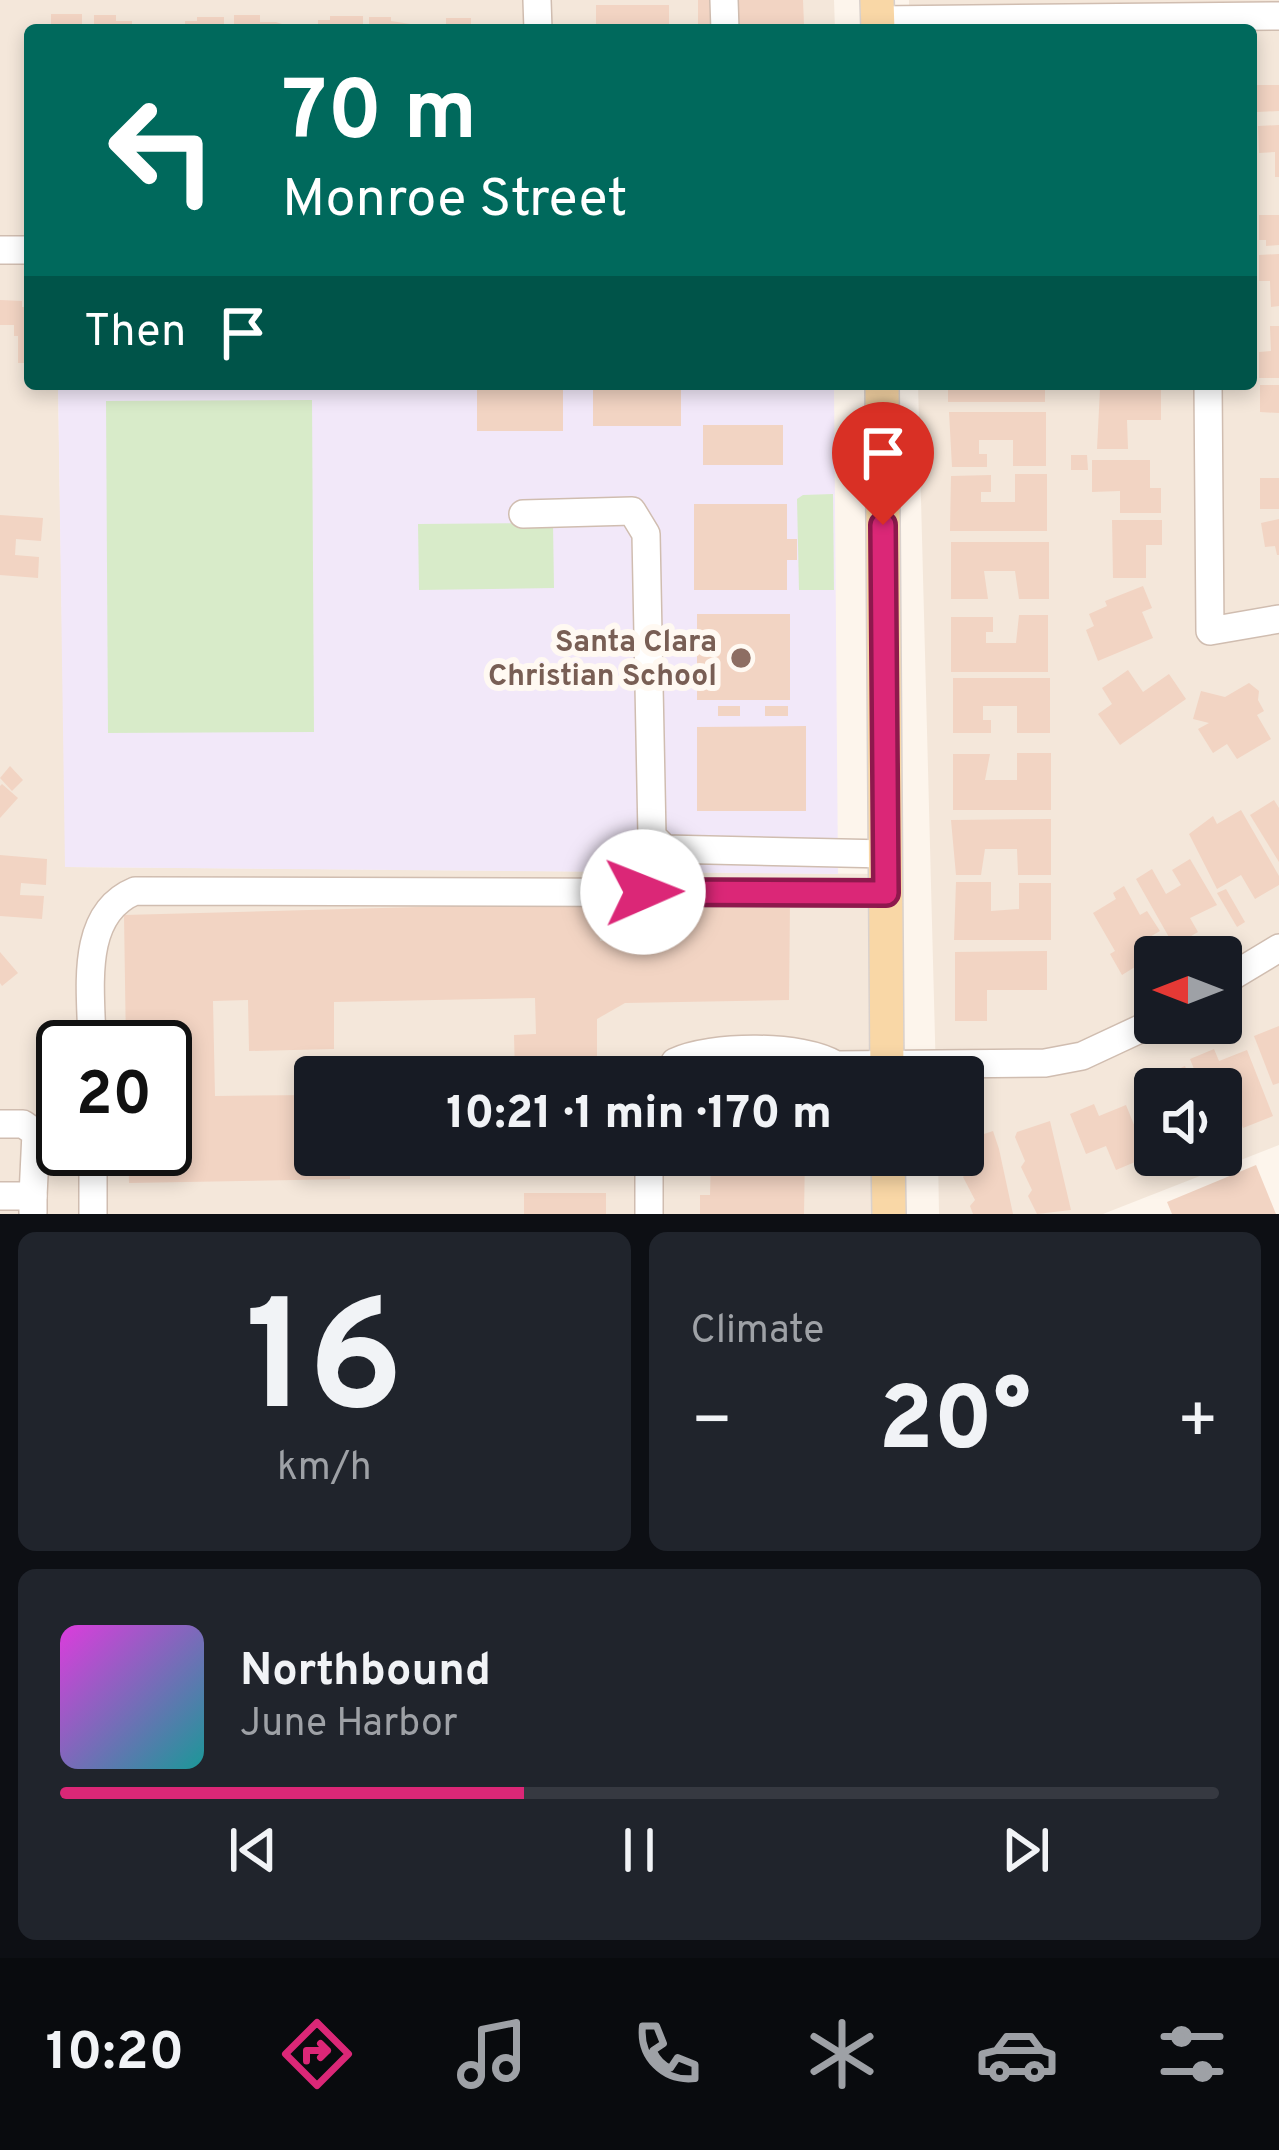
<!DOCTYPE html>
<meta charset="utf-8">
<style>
body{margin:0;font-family:Overpass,sans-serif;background:#20242c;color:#f1f3f6;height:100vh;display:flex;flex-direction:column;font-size:45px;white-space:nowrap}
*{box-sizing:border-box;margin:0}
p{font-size:39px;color:#9ea1a6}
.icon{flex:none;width:66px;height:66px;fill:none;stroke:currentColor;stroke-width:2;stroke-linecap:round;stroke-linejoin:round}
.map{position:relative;height:1214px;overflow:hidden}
.panel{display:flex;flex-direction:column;gap:18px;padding:18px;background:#0d0f14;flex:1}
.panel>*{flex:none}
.guide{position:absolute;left:24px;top:24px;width:1233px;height:366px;border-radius:12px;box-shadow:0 6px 18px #0003;background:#00695c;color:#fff;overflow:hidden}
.needle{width:78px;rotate:270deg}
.tools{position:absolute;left:1134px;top:936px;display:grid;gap:24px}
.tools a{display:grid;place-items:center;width:108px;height:108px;border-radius:12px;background:#171b24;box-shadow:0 6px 18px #0003;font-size:60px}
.speed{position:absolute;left:36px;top:1020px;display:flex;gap:24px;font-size:60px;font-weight:700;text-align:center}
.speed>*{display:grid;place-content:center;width:156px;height:156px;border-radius:50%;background:#171b24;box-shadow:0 6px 18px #0003;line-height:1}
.speed .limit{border:6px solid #111;border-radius:18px;background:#fff;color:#111}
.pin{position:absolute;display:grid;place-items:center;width:102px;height:102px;color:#fff;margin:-123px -51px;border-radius:50% 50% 50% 0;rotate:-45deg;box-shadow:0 0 12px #0007}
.pin .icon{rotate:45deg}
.me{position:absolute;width:132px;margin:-66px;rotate:89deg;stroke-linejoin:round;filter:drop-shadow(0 0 9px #0008)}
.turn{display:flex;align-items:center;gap:42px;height:252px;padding:0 60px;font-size:54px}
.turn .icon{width:156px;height:156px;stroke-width:2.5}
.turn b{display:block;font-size:84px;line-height:102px}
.then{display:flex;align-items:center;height:114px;padding:0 60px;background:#0003;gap:24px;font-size:45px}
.big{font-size:90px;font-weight:800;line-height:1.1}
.panel .widget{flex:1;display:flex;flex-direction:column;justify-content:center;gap:18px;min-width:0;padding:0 42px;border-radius:18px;background:#20242c}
.panel .dial{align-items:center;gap:0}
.dial b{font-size:156px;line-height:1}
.song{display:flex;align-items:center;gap:36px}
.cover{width:144px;height:144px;border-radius:18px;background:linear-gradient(135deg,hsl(300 70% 55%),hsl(180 70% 35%))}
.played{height:12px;border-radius:6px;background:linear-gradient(90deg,#db2777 40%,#363941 40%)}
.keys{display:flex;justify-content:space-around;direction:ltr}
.heat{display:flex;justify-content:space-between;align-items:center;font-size:66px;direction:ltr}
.panel .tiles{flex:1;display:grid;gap:18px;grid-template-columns:1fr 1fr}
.widget:last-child{grid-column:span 2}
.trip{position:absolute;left:294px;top:1056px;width:690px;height:120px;border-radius:12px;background:#171b24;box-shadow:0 6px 18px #0003;font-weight:800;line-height:120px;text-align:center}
.tabs{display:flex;height:192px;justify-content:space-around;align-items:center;background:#090b0e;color:#9ea1a6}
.tabs .icon{width:84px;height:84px}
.tabs .active{color:#db2777}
.tabs b{font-size:54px;color:#f1f3f6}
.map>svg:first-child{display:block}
.residential{fill:#f4e7da;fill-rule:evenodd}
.education{fill:#f2e8f9}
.green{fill:#d8ebc9}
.building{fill:#f2d4c3}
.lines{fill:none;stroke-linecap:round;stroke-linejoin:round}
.minor-casing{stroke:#d0bdb0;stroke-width:30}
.major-casing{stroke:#d9d1cd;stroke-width:36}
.minor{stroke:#fff;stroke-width:27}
.major{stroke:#f9d7a6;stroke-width:33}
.route-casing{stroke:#8e194d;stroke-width:30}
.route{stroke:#db2777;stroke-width:21}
.education-dot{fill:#8d6e63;stroke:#fff9f2;stroke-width:4.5}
.labels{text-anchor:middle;stroke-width:12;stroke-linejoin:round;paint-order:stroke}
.education-label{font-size:30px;font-weight:bold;fill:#785e54;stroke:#fff9f2;text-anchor:end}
</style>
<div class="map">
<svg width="1279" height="1214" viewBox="0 0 1279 1214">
<rect width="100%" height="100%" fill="#fdf5ec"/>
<!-- residential -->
<g class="residential">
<path d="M 0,0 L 834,0 L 835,30 L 30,30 L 30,384 L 58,384 L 66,867 L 886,874 L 887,1077 L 315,1077 L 315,1155 L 888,1155 L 889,1214 L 0,1214 ZM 63,1047 L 165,1047 L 165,1149 L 63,1149 Z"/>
<path d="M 909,0 L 1279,0 L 1279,1145 L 1103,1214 L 939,1214 L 938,1155 L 963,1155 L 963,1077 L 936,1077 L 918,384 L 1251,384 L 1251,30 L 909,30 ZM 1155,957 L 1221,957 L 1221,1023 L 1155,1023 ZM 1155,1089 L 1221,1089 L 1221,1155 L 1155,1155 Z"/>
</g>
<!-- education -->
<path class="education" d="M 58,384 L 834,384 L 838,874 L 65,867 Z"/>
<!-- green -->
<g class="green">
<path d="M 312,400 L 314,732 L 108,733 L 106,401 Z"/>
<path d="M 833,494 L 834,590 L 799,590 L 797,499 L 803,495 Z"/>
<path d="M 553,523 L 554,588 L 419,590 L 418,524 Z"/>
</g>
<!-- building -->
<g class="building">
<path d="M 698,0 L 716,0 L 717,30 L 698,30 Z"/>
<path d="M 736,0 L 803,0 L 804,25 L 737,27 Z"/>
<rect x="596" y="5" width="73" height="25"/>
<rect x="51" y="14" width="31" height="16"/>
<path d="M 94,15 L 116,15 L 116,21 L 132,21 L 132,25 L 143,25 L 143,30 L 94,30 Z"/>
<path d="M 234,15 L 260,15 L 260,22 L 276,22 L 285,25 L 285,30 L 234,30 Z"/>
<path d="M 330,16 L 363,16 L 363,30 L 305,30 L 305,25 L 318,26 L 318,20 L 330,20 Z"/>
<path d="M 197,17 L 224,17 L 224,30 L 172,30 L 172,25 L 185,25 L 185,21 L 197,21 Z"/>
<path d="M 369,17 L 391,17 L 391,21 L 417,25 L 417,30 L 369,30 Z"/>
<rect x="446" y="18" width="25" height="12"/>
<path d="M 1256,85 L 1279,85 L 1279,111 L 1257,112 Z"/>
<path d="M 1279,125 L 1279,177 L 1275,177 L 1275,152 L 1259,153 L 1258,126 Z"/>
<path d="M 1259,215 L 1279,215 L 1279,245 L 1266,246 L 1266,240 L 1259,240 Z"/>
<path d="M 1279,254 L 1279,306 L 1271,307 L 1270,281 L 1259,281 L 1259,255 Z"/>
<path d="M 0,300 L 22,301 L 22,307 L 30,307 L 30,363 L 18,363 L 18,336 L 14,336 L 14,325 L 0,325 Z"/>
<path d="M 1270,326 L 1279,326 L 1279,378 L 1259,378 L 1259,352 L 1271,351 Z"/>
<rect x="477" y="384" width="86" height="47"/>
<rect x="593" y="384" width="88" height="42"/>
<rect x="948" y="384" width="97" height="18"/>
<path d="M 1260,385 L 1279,385 L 1279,413 L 1260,412 Z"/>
<path d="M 1161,388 L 1161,420 L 1127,420 L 1128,449 L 1097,449 L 1100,389 Z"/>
<path d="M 949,412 L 1046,412 L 1046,466 L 1013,466 L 1013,440 L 979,440 L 979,454 L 987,454 L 987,467 L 952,467 Z"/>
<rect x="703" y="425" width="80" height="40"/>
<path d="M 1071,455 L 1087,455 L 1088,470 L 1071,470 Z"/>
<path d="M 1092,460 L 1150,460 L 1150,488 L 1161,488 L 1161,513 L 1120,513 L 1120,491 L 1092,492 Z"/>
<path d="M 1015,474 L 1047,474 L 1047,531 L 950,531 L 951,476 L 991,475 L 991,492 L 981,492 L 981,502 L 1015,502 Z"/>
<rect x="1260" y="478" width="19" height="31"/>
<path d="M 694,504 L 787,504 L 787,539 L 797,539 L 797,560 L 787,560 L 787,590 L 694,590 Z"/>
<path d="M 0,515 L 43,518 L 41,541 L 16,539 L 15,555 L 39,557 L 38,578 L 0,575 Z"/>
<path d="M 1279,519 L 1279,555 L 1277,555 L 1275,546 L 1265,547 L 1261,523 Z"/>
<path d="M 1112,520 L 1162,520 L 1162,545 L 1146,545 L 1146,578 L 1113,578 Z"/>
<path d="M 951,542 L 1049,542 L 1049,599 L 1019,599 L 1015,571 L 984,571 L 988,599 L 951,599 Z"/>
<path d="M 1143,586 L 1152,608 L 1142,612 L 1153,638 L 1098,661 L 1086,630 L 1094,626 L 1089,614 L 1107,606 L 1105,601 Z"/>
<rect x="697" y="614" width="93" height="86"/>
<path d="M 1019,615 L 1048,615 L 1048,672 L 951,672 L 951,617 L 993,617 L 993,632 L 986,632 L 986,643 L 1016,643 Z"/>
<path d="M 1128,670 L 1143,692 L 1169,674 L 1186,699 L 1120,745 L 1098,714 L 1112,704 L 1102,688 Z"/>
<path d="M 953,678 L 1050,678 L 1050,733 L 1017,733 L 1017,706 L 983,706 L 983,720 L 991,720 L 991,733 L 953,733 Z"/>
<path d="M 1249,683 L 1259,691 L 1258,700 L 1264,711 L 1257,715 L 1271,739 L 1237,759 L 1227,744 L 1213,753 L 1198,729 L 1209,723 L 1193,719 L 1201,691 L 1225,697 Z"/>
<rect x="718" y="706" width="22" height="10"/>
<rect x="765" y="706" width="23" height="10"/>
<path d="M 806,726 L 806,811 L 697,811 L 697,727 Z"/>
<path d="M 1017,753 L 1051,753 L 1051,810 L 953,810 L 953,754 L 990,754 L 985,780 L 1017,780 Z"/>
<path d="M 10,766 L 23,780 L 12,791 L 0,778 Z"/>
<path d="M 2,784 L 18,798 L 0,818 L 0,786 Z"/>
<path d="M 1274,800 L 1279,808 L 1279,862 L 1250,815 Z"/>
<path d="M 1241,810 L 1279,876 L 1279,885 L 1255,899 L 1241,875 L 1217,889 L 1189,834 L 1213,816 L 1217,824 Z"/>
<path d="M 1051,819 L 1051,875 L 1018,875 L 1017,849 L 985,849 L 981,875 L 956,875 L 951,820 Z"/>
<path d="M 0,855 L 47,859 L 46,885 L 21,883 L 20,895 L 44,896 L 42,919 L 0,916 Z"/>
<path d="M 1190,859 L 1217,905 L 1190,918 L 1198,932 L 1174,946 L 1136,879 L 1152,869 L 1166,894 L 1181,885 L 1172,870 Z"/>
<path d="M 956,882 L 991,882 L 991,911 L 1019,909 L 1019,883 L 1051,883 L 1051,940 L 954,940 Z"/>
<path d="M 1124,886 L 1140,915 L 1147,911 L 1160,931 L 1134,946 L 1143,962 L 1122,975 L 1110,954 L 1115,951 L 1093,913 L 1116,899 L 1113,893 Z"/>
<path d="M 1226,889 L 1245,922 L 1237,927 L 1217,893 Z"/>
<path d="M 599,902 L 600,941 L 620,941 L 620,905 L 790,902 L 789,1000 L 625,1003 L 597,1019 L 597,1077 L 515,1077 L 514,1035 L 536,1034 L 535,998 L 334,1002 L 334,1049 L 249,1051 L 248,1000 L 213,1001 L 215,1096 L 315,1095 L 315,1155 L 350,1155 L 350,1179 L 129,1183 L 128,1149 L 165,1149 L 165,1047 L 126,1047 L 124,915 Z"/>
<path d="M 1047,951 L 1047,990 L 987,990 L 987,1021 L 955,1021 L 955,952 Z"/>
<path d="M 0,952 L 18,973 L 2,986 L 0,983 Z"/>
<path d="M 1279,1026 L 1279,1083 L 1273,1085 L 1254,1036 Z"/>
<path d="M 1214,1049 L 1219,1061 L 1247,1050 L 1273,1116 L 1243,1128 L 1233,1104 L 1221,1108 L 1219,1085 L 1202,1089 L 1190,1059 Z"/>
<path d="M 1185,1066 L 1194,1089 L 1167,1089 L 1162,1076 Z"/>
<path d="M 1155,1098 L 1155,1145 L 1139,1105 Z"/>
<path d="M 1094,1104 L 1099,1116 L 1126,1105 L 1147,1157 L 1116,1170 L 1106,1146 L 1086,1154 L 1070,1114 Z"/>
<path d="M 1050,1121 L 1071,1210 L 1037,1214 L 1028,1196 L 1032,1190 L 1021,1167 L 1025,1161 L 1015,1137 L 1017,1132 Z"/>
<path d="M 993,1131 L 999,1149 L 1013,1214 L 973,1214 L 970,1206 L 975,1200 L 963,1177 L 968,1171 L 960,1155 L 963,1155 L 963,1141 Z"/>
<path d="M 516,1155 L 596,1155 L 596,1169 L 517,1170 Z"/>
<path d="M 711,1155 L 805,1155 L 804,1214 L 700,1214 L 700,1195 L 710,1195 Z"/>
<path d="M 1256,1165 L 1276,1214 L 1172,1214 L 1167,1202 Z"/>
<rect x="524" y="1193" width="82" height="21"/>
</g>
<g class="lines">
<defs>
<g id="minor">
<path d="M 537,0 L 538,30"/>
<path d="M 724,0 L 725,30"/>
<path d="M 878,20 L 1279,16"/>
<path d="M 0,250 L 30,250"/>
<path d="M 1208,384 L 1210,631 L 1279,619"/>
<path d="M 523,514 L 632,511 L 646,534 L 652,836 L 665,849 L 886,854"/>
<path d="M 1221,983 L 1279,948"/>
<path d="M 92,1047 C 92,995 77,915 135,891 L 886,893"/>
<path d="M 671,1077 L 675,1062 C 711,1045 802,1044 836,1065 L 1045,1063 L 1082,1056 L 1155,1022"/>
<path d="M 0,1124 L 23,1124 L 36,1133 L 33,1196"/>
<path d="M 93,1149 L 93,1214"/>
<path d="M 649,1155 L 649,1214"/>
<path d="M 0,1196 L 33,1196 L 33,1212"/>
</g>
<g id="major">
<path d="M 877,0 L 878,30"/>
<path d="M 882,384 L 887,1077"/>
<path d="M 888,1155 L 889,1214"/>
</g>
</defs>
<!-- minor casing -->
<use href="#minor" class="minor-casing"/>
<!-- major casing -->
<use href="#major" class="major-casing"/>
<!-- minor -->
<use href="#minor" class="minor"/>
<!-- major -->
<use href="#major" class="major"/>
</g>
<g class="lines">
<defs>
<path id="route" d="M 643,892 L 886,893 L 883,525"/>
</defs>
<!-- route casing -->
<use href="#route" class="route-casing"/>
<!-- route -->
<use href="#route" class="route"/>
</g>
<!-- markers -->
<circle class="education-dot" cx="741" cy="658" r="12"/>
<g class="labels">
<!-- education labels -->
<g class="education-label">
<text x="717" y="651">Santa Clara<tspan x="717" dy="34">Christian School</tspan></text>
</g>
</g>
</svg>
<div class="tools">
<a><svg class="needle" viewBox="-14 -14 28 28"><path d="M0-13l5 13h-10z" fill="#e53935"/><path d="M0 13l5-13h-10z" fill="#9ea1a6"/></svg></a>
<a><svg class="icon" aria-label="sound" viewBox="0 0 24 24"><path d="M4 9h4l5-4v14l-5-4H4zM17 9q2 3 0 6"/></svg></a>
</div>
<div class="speed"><div class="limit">20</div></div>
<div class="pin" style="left:883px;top:525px;background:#d93025"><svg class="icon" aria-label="arrive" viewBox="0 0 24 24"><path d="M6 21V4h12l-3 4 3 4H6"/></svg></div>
<svg class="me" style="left:643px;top:892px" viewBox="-20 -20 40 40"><circle r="19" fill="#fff"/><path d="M0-13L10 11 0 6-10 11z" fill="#db2777"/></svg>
<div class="trip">10:21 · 1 min · 170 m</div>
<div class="guide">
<div class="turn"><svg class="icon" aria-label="left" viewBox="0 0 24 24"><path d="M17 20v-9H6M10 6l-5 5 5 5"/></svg><div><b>70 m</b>Monroe Street</div></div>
<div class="then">Then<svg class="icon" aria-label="arrive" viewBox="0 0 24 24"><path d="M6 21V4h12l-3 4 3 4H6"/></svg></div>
</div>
</div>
<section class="panel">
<div class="tiles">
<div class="widget dial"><b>16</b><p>km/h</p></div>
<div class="widget"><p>Climate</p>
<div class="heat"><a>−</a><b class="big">20°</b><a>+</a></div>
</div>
<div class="widget">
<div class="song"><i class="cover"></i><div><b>Northbound</b><p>June Harbor</p></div></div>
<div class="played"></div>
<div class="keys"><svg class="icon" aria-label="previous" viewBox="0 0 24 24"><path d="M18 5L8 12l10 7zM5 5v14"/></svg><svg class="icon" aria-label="pause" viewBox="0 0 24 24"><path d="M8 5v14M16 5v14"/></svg><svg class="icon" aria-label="next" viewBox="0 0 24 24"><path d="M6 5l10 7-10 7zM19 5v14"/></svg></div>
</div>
</div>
</section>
<nav class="tabs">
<b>10:20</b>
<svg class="icon active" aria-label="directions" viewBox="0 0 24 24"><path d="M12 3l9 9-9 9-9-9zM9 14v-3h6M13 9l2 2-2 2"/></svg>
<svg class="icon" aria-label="music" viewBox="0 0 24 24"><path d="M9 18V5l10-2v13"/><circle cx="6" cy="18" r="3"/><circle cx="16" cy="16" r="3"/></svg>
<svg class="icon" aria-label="phone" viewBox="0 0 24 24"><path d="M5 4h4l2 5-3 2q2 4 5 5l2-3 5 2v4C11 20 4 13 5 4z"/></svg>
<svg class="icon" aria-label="climate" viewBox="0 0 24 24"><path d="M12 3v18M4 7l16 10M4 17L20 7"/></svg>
<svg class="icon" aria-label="car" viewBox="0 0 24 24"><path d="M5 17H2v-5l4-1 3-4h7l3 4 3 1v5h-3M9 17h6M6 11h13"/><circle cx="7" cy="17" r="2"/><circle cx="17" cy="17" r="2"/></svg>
<svg class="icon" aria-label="filters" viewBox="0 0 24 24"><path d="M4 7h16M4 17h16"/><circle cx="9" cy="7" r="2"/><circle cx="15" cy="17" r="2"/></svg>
</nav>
